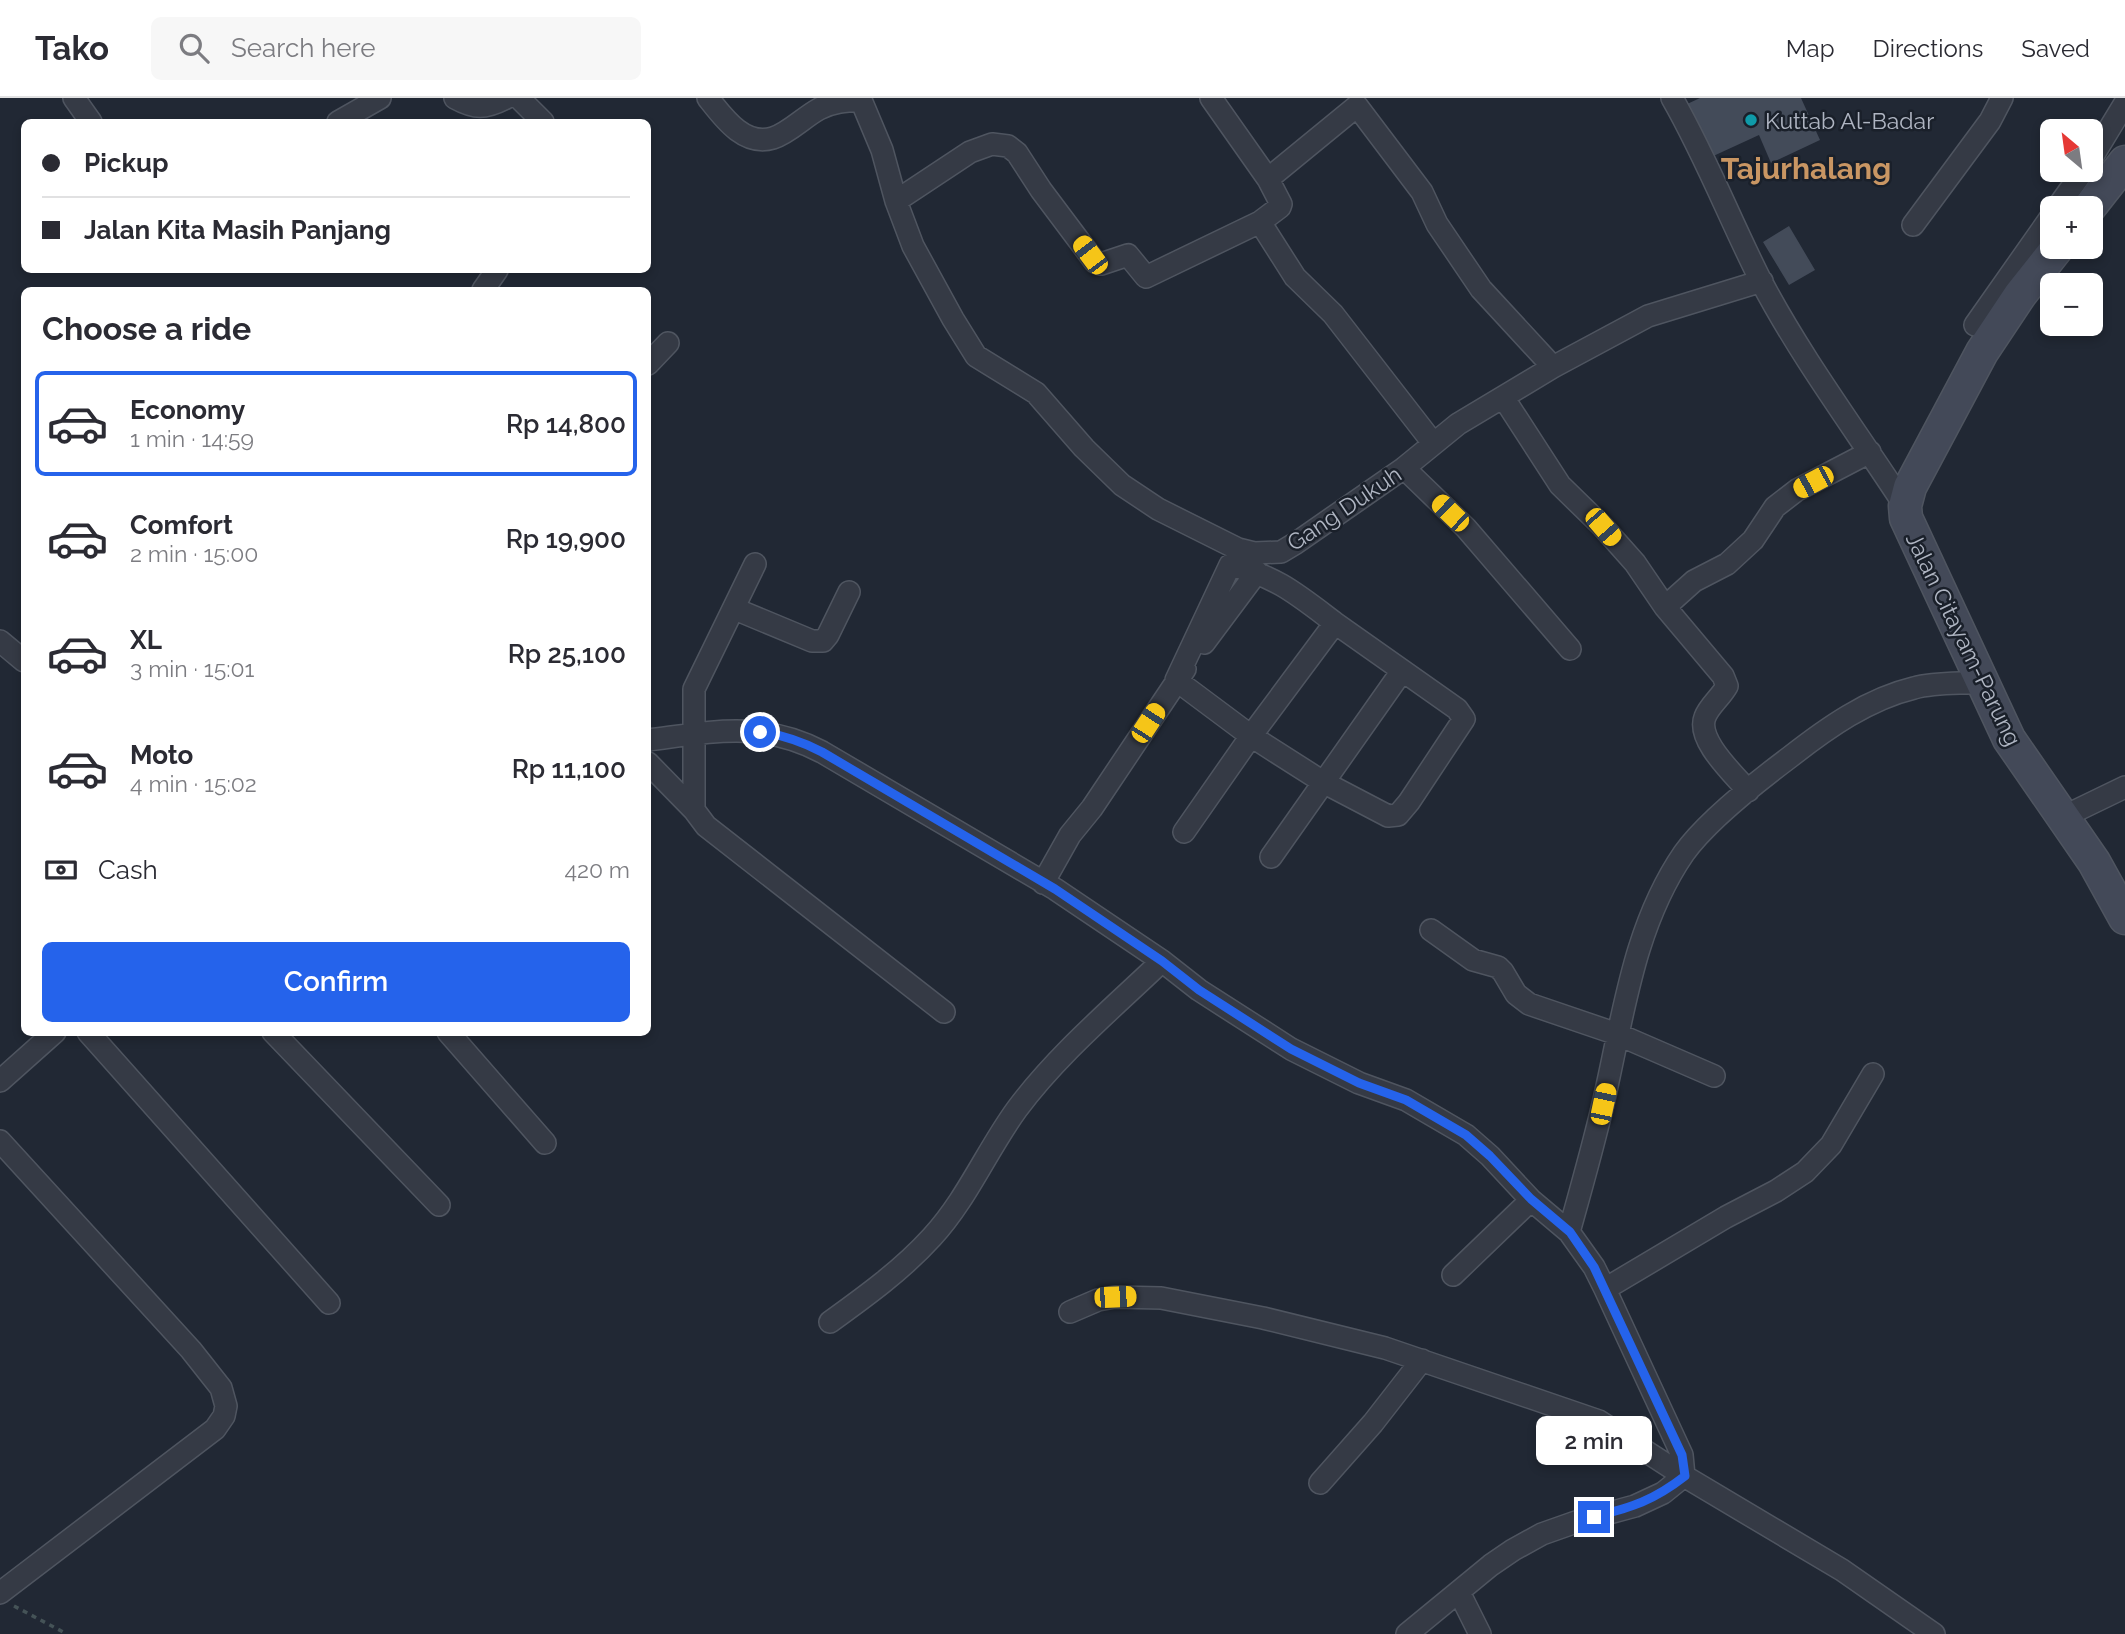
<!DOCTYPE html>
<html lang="en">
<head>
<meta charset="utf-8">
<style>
	body { margin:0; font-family:Raleway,sans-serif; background:#f7f7f7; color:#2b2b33; height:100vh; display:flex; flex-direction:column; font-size:26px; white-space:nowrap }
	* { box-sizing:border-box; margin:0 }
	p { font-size:23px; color:#7c7c81 }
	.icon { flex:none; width:38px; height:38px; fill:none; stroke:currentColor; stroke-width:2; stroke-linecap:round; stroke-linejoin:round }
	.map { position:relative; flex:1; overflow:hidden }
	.sheet { position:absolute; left:21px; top:189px; width:630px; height:749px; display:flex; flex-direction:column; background:#fff; border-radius:10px; box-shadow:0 4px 10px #0003 }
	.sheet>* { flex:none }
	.banner { position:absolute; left:21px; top:21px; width:630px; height:154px; border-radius:10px; box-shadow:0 4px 10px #0003; display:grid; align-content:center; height:154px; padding:0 21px; background:#fff }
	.needle { width:46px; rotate:331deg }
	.buttons { position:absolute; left:2040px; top:21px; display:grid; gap:14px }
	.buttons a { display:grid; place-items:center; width:63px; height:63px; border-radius:10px; background:#fff; box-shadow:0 4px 10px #0003; font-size:35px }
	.end { position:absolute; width:32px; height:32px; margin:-16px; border:9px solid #2563eb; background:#fff; box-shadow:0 0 0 4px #fff }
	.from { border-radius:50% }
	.bubble { position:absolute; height:49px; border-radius:10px; background:#fff; box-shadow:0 4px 10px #0003; font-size:23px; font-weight:600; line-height:49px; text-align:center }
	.car { position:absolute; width:21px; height:42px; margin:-21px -10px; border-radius:9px; box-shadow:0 0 5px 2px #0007; background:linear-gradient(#f5c518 24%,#345 0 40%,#f5c518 0 76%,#345 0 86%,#f5c518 0) }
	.banner b { display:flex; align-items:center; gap:24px; height:66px; font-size:26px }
	.banner b+b { border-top:2px solid #e1e1e2 }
	.banner i { width:18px; height:18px; background:#2b2b33 }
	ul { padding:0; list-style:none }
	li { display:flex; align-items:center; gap:21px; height:105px; margin:0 14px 10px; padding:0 7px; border:4px solid transparent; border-radius:10px }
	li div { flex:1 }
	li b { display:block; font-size:26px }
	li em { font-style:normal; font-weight:600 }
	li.selected { border-color:#2563eb }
	li>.icon { width:63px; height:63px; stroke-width:1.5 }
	h2 { padding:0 21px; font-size:32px; line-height:84px }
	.pay { display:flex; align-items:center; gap:18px; height:77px; padding:0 21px; font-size:26px }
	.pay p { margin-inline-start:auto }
	.action { display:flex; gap:14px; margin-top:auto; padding:14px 21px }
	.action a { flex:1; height:80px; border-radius:10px; background:#2563eb; color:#fff; font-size:28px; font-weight:600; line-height:80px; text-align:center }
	header { display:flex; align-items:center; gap:42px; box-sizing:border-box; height:98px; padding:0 35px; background:#fff; border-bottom:2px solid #e1e1e2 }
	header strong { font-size:33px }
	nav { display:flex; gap:38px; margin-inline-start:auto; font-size:24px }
	.search { width:490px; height:63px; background:#f7f7f7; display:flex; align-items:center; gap:18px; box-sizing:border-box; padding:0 24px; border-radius:10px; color:#7c7c81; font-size:26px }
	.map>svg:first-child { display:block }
	.building { fill:#434b59 }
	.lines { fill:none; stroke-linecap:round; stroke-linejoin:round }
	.street-casing { stroke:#4f5560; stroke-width:24 }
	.secondary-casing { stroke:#4f5560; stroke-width:35 }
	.path { stroke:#455357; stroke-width:3.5; stroke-dasharray:5 5; stroke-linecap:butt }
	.street { stroke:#353a45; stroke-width:21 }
	.secondary { stroke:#434958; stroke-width:32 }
	.route { stroke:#2563eb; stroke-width:9 }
	.culture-dot { fill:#0f9aa8; stroke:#1a202a; stroke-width:2.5 }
	.labels { text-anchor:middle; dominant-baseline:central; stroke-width:5; stroke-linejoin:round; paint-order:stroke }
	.poi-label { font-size:23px; fill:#afb5c2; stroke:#1a202a; text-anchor:start }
	.street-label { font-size:23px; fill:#afb5c2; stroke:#1a202a }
	.district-label { font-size:30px; font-weight:bold; fill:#c99663; stroke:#1a202a }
</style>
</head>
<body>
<header>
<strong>Tako</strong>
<div class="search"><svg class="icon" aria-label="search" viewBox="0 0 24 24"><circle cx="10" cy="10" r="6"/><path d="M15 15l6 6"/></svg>Search here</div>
<nav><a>Map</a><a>Directions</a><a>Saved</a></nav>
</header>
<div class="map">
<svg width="2125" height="1536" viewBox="0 0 2125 1536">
	<rect width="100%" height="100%" fill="#212834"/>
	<!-- building -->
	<path class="building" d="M1700 0H1801L1820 42 1771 65 1759 37 1709 60 1685 7Z
		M1789 128 1815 172 1789 187 1763 144Z"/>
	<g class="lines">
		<defs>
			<path id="street" d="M74 0 91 24
				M455 0C475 11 485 11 506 0
				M519 0 543 24
				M708 0C723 19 744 49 773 40 789 35 804 19 819 11 832 4 846 3 861 2L882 52 896 103 913 148 953 221 976 258 1036 295 1084 350 1122 387 1158 411 1238 451 1254 455 1281 454 1296 445 1404 370 1458 326 1553 269 1648 218 1762 183
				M1211 0 1268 81 1357 8 1422 94 1437 126 1481 191 1553 269
				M1672 0C1706 59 1730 122 1761 183 1802 261 1857 334 1905 408
				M338 24 380 0
				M2091 61 2125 5
				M896 103 970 54 992 46 1008 48 1017 55 1041 92 1095 164 1101 166 1128 157 1146 179 1260 124 1280 109 1281 106 1268 81
				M2057 110 2084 72
				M1260 124 1295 179 1333 216 1433 345
				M1913 127 1990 23 2002 0
				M483 192 497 172
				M1975 227 2053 116
				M648 266 668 245
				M1503 299 1560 387 1603 429 1635 465 1665 509 1723 578 1727 588C1721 599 1709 608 1705 619 1696 642 1734 676 1748 693
				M1404 370 1466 430 1570 551
				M755 466 694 591V712L706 728 944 914
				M1665 509 1694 483 1727 466 1753 442 1775 409 1797 392 1870 354
				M735 511 812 543H823L828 537 849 494
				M0 543 24 563
				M1204 545 1257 474
				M648 642C712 634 761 622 822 654L1055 791 1162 863 1199 892 1291 951 1359 985 1406 1002 1466 1037 1490 1058 1531 1102 1569 1134
				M648 665 694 712
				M2063 719 2125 689
				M1184 734 1251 638 1335 525 1457 611 1464 621 1409 704 1398 717 1388 718 1323 684 1251 638 1176 582 1230 467C1276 478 1298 497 1335 525
				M1271 759 1402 573
				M1043 785 1070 737 1092 710 1185 571
				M1431 832 1473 862 1498 869 1503 874 1516 896 1529 906 1617 936 1714 978
				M88 934 329 1205
				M273 934 439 1107
				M448 934 545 1045
				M0 983 55 934
				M0 1043 191 1252 221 1290 226 1308 224 1318 215 1331 0 1495
				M1453 1177 1531 1102
				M1605 1191 1726 1119 1776 1093 1805 1074 1831 1047 1873 976
				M1070 1214 1098 1202 1115 1199 1161 1200 1263 1220 1385 1250 1599 1323 1684 1378 1663 1395 1635 1408 1576 1424 1542 1436 1513 1452 1491 1467 1407 1536
				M830 1224C866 1198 902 1172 932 1139 967 1101 987 1052 1017 1011 1058 956 1113 910 1162 863
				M1320 1385 1373 1325 1422 1262
				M1459 1494 1480 1536
				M1934 1536 1842 1472 1684 1378 1682 1357 1605 1191 1594 1169 1569 1134C1581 1091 1593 1049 1603 1006 1623 920 1633 829 1684 755 1707 723 1758 683 1790 659 1827 630 1868 601 1914 590 1936 584 1960 586 1983 584"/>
			<path id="secondary" d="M2089 110 2125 64
				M2058 149 2020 197 1982 254 1910 389 1905 408 1906 420 2009 641 2094 764 2125 820"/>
		</defs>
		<!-- street casing -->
		<use href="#street" class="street-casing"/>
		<!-- secondary casing -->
		<use href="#secondary" class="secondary-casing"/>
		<!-- path -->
		<path class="path" d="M14 1508 67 1536"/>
		<!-- street -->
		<use href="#street" class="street"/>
		<!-- secondary -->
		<use href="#secondary" class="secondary"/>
	</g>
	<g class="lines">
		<!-- route -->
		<path class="route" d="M760 634C783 637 801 643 822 654L1055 791 1162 863 1199 892 1291 951 1359 985 1406 1002 1466 1037 1490 1058 1531 1101 1570 1134 1594 1169 1682 1357 1685 1378C1653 1403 1632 1409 1594 1419"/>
	</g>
	<!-- markers -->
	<circle class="culture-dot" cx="1751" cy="22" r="7"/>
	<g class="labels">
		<!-- poi labels -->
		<g class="poi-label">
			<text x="1765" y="22">Kuttab Al-Badar</text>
		</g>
		<!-- street labels -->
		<g class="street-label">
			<text transform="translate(1344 410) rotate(-34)">Gang Dukuh</text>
			<text transform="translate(1964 541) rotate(64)">Jalan Citayam-Parung</text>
		</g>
		<!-- district labels -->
		<g class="district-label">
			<text x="1806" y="70">Tajurhalang</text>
		</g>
	</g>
</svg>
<div class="buttons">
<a><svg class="needle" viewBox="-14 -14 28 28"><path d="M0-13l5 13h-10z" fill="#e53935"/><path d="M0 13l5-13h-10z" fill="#7c7c81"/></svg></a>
<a>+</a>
<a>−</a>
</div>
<i class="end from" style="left:760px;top:634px"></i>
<i class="end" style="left:1594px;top:1419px"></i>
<div class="bubble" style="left:1536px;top:1318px;width:116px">2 min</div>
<i class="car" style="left:1090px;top:157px;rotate:323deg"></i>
<i class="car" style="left:1813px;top:384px;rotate:242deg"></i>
<i class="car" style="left:1450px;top:415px;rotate:314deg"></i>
<i class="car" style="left:1603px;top:429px;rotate:139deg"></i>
<i class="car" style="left:1148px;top:625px;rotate:33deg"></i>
<i class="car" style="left:1603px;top:1006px;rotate:12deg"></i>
<i class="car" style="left:1115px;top:1199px;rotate:88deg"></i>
<div class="banner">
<b><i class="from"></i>Pickup</b>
<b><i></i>Jalan Kita Masih Panjang</b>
</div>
<section class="sheet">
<h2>Choose a ride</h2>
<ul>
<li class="selected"><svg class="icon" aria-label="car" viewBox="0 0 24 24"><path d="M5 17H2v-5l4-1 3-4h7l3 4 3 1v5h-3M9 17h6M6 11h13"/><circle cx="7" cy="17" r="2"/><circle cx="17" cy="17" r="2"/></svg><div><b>Economy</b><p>1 min · 14:59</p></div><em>Rp 14,800</em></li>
<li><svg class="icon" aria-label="car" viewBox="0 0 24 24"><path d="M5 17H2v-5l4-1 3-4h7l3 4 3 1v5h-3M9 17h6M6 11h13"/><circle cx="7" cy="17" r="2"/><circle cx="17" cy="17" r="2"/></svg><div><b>Comfort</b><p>2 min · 15:00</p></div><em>Rp 19,900</em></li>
<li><svg class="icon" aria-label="car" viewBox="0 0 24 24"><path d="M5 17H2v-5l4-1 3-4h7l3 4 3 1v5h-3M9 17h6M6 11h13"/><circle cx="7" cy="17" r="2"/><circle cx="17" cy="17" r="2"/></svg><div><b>XL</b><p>3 min · 15:01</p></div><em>Rp 25,100</em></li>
<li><svg class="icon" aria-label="car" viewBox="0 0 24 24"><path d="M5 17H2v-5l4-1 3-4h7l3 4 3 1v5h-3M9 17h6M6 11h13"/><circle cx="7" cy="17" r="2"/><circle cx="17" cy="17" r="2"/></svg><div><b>Moto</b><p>4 min · 15:02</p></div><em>Rp 11,100</em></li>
</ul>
<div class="pay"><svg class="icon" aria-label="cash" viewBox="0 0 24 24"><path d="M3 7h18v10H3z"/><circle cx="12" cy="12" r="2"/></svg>Cash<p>420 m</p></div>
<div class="action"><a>Confirm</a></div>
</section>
</div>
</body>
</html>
